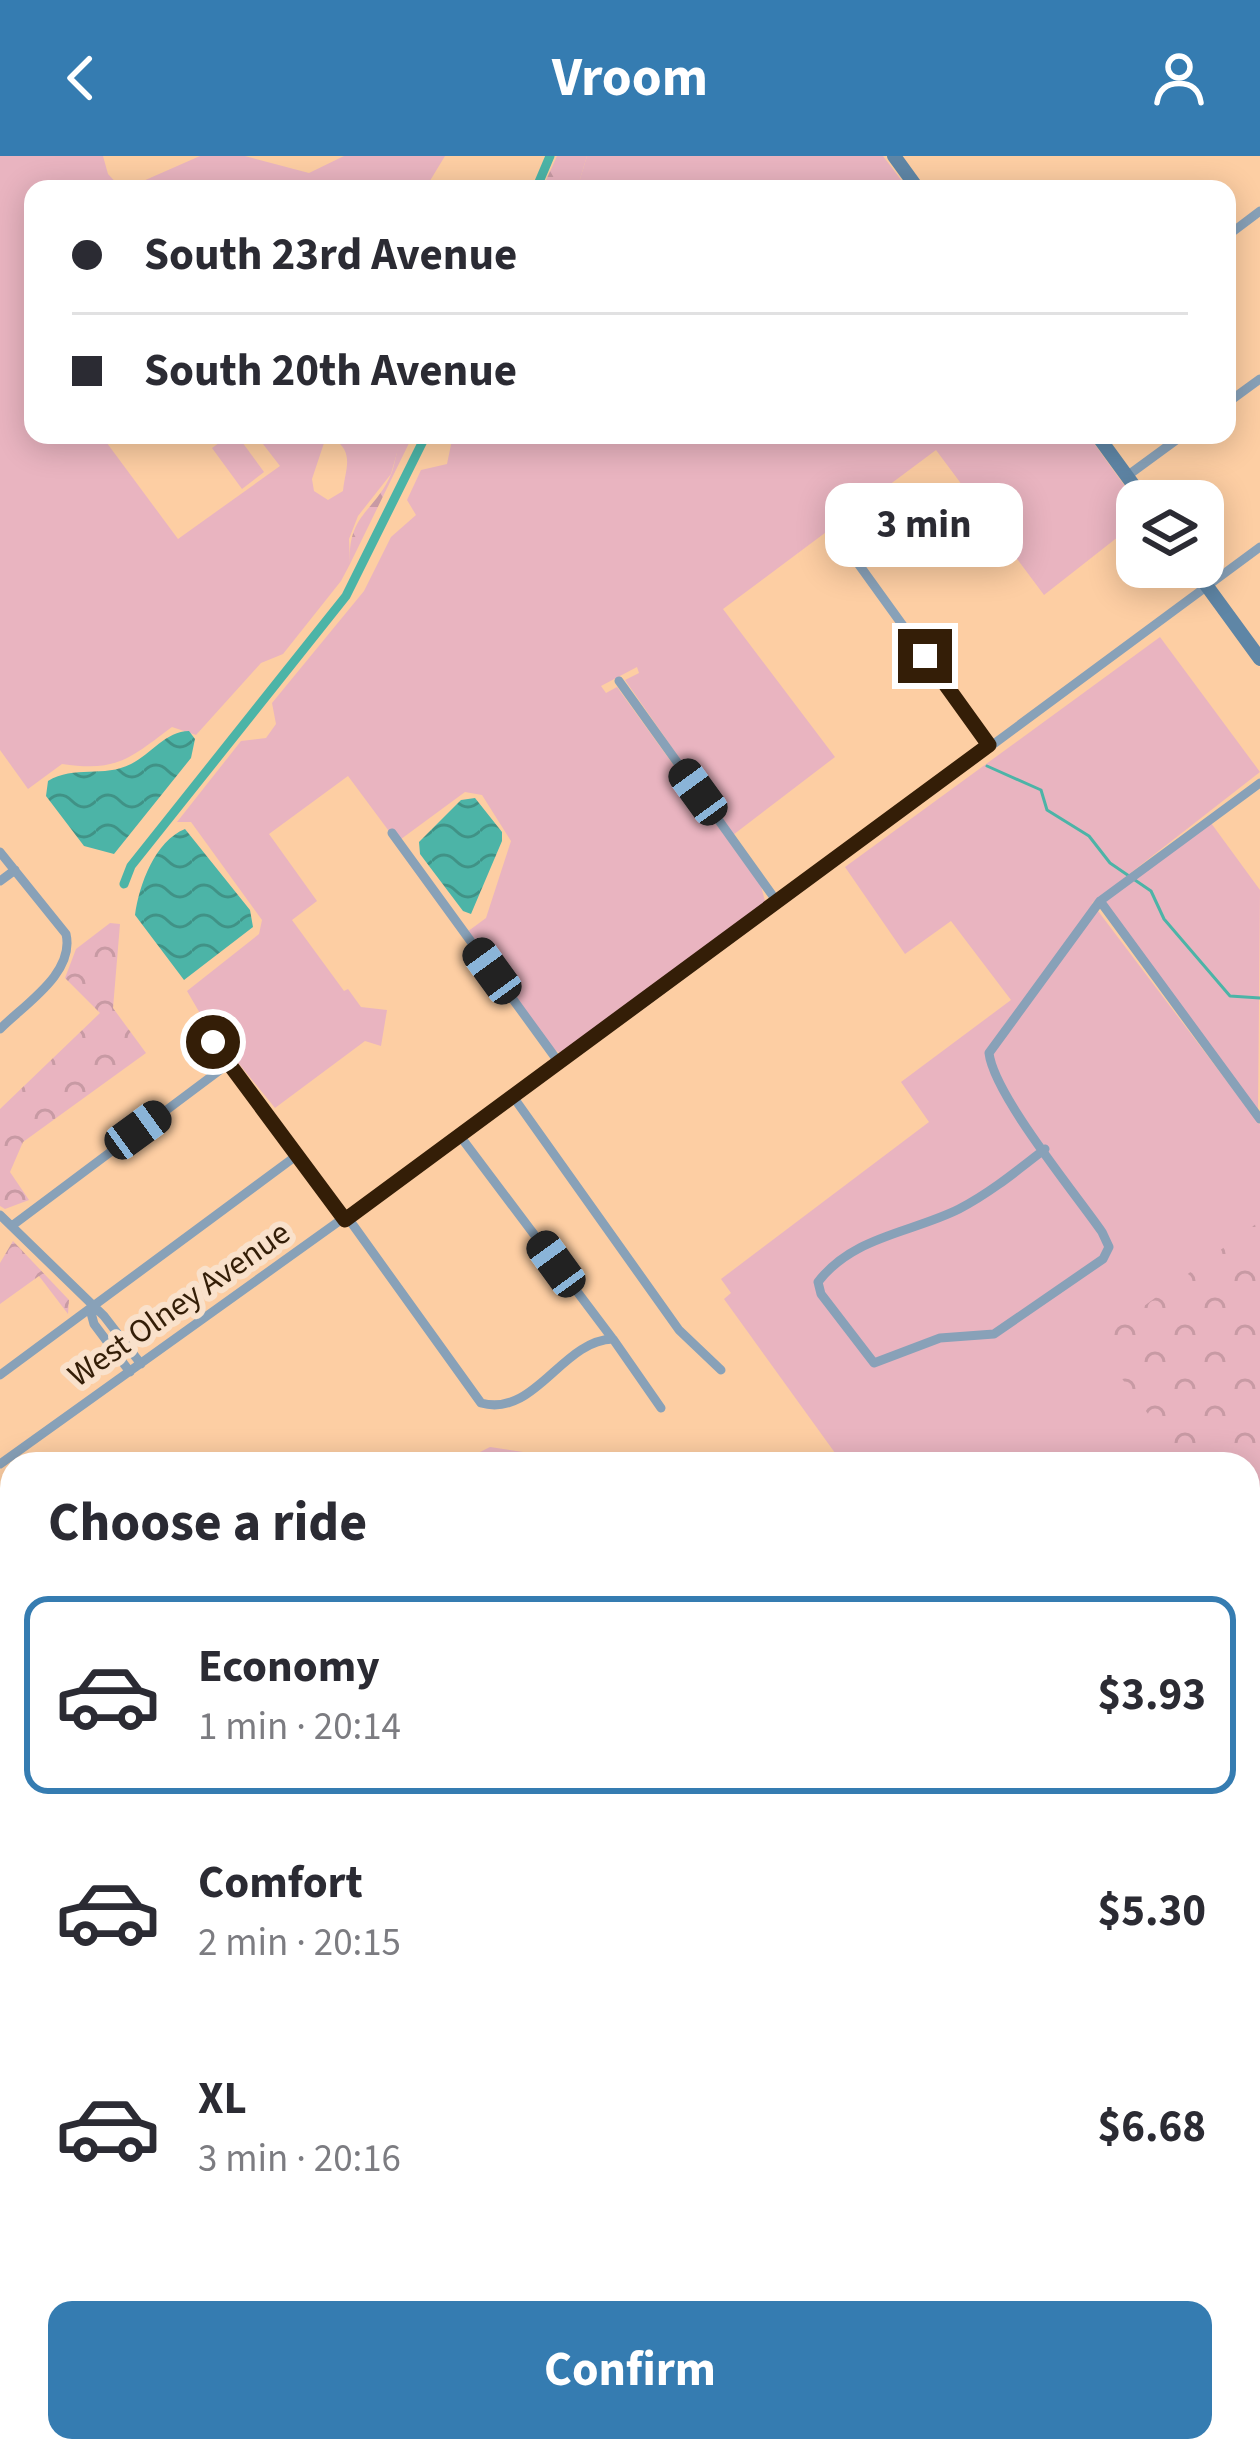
<!DOCTYPE html>
<html lang="en">
<head>
<meta charset="utf-8">
<style>
	body { margin:0; font-family:"Source Sans 3",sans-serif; background:#f2f2f3; color:#2b2b33; height:100vh; display:flex; flex-direction:column; font-size:45px; white-space:nowrap }
	* { box-sizing:border-box; margin:0 }
	p { font-size:39px; color:#7c7c81 }
	.icon { flex:none; width:66px; height:66px; fill:none; stroke:currentColor; stroke-width:2; stroke-linecap:round; stroke-linejoin:round }
	.map { position:relative; flex:1; overflow:hidden }
	.panel { position:absolute; left:0px; top:1296px; width:1260px; height:1011px; display:flex; flex-direction:column; background:#fff; border-radius:36px 36px 0 0; box-shadow:0 6px 30px #0003 }
	.panel>* { flex:none }
	.top-card { position:absolute; left:24px; top:24px; width:1212px; height:264px; border-radius:24px; box-shadow:0 6px 30px #0003; display:grid; align-content:center; height:264px; padding:0 48px; background:#fff }
	.tools { position:absolute; left:1116px; top:324px; display:grid; gap:24px }
	.tools a { display:grid; place-items:center; width:108px; height:108px; border-radius:24px; background:#fff; box-shadow:0 6px 30px #0003; font-size:60px }
	.end { position:absolute; width:54px; height:54px; margin:-27px; border:15px solid #341e07; background:#fff; box-shadow:0 0 0 6px #fff }
	.from { border-radius:50% }
	.bubble { position:absolute; height:84px; border-radius:24px; background:#fff; box-shadow:0 6px 30px #0003; font-size:39px; font-weight:700; line-height:84px; text-align:center }
	.car { position:absolute; width:36px; height:72px; margin:-36px -18px; border-radius:15px; box-shadow:0 0 9px 3px #0007; background:linear-gradient(#222 24%,#8ab4d8 0 40%,#222 0 76%,#8ab4d8 0 86%,#222 0) }
	.top-card b { display:flex; align-items:center; gap:42px; height:114px; font-size:45px }
	.top-card b+b { border-top:3px solid #e1e1e2 }
	.top-card i { width:30px; height:30px; background:#2b2b33 }
	ul { padding:0; list-style:none }
	li { display:flex; align-items:center; gap:36px; height:198px; margin:0 24px 18px; padding:0 24px; border:6px solid transparent; border-radius:24px }
	li div { flex:1 }
	li b { display:block; font-size:45px }
	li em { font-style:normal; font-weight:700 }
	li.active { border-color:#357cb1 }
	li>.icon { width:108px; height:108px; stroke-width:1.5 }
	h2 { padding:0 48px; font-size:54px; line-height:144px }
	.button { display:flex; gap:24px; margin-top:auto; padding:24px 48px }
	.button a { flex:1; height:138px; border-radius:24px; background:#357cb1; color:#fff; font-size:48px; font-weight:700; line-height:138px; text-align:center }
	header { display:flex; justify-content:space-between; align-items:center; height:156px; padding:0 48px; background:#357cb1; color:#fff; font-size:54px; font-weight:700 }
	.map>svg:first-child { display:block }
	.grass { fill:#e9b4c0; fill-rule:evenodd }
	.forest { fill:url(#forest-firs) }
	.park { fill:url(#park-crowns) }
	.water { fill:url(#water-waves) }
	.lines { fill:none; stroke-linecap:round; stroke-linejoin:round }
	.stream { stroke:#4cb4a7; stroke-width:3 }
	.canal { stroke:#4cb4a7; stroke-width:9 }
	.street { stroke:#88a1b8; stroke-width:9 }
	.secondary { stroke:#5f86a6; stroke-width:14 }
	.route { stroke:#341e07; stroke-width:15 }
	.labels { text-anchor:middle; dominant-baseline:central; stroke-width:12; stroke-linejoin:round; paint-order:stroke }
	.street-label { font-size:33px; fill:#341e07; stroke:#f9e1cb }
</style>
</head>
<body>
<header><svg class="icon" aria-label="back" viewBox="0 0 24 24"><path d="M15 5l-7 7 7 7"/></svg>Vroom<svg class="icon" aria-label="person" viewBox="0 0 24 24"><circle cx="12" cy="8" r="4"/><path d="M4 21q1-7 8-7t8 7"/></svg></header>
<div class="map">
<svg width="1260" height="2305" viewBox="0 0 1260 2305">
	<defs>
		<pattern id="forest-firs" width="22" height="20" patternUnits="userSpaceOnUse" patternTransform="scale(3)"><rect width="22" height="20" fill="#e9b4c0"/><path d="M5 1l3.5 6h-7zM16 11l3.5 6h-7z" fill="#c89aa4"/></pattern>
		<pattern id="park-crowns" width="20" height="18" patternUnits="userSpaceOnUse" patternTransform="scale(3)"><rect width="20" height="18" fill="#e9b4c0"/><path d="M2 6a3 3 0 1 1 6 0M12 15a3 3 0 1 1 6 0" fill="none" stroke="#c89aa4"/></pattern>
		<pattern id="water-waves" width="16" height="10" patternUnits="userSpaceOnUse" patternTransform="scale(3)"><rect width="16" height="10" fill="#4cb4a7"/><path d="M0 5q4-4 8 0t8 0" fill="none" stroke="#409286"/></pattern>
	</defs>
	<rect width="100%" height="100%" fill="#fdcea3"/>
	<!-- grass -->
	<path class="grass" d="M0 0H103L108 18 122 33H33V279H101L178 383 280 310 256 279H402L391 318 358 360 349 383 350 408 341 425 283 498 261 507 196 579 172 571C129 603 117 616 62 608L28 633 0 594ZM334 283C355 297 345 314 343 335L328 344 314 335 312 323 325 284Z
		M200 0H245L309 17 344 0H445L425 33H125Z
		M587 0H883L908 33H577Z
		M230 279H237L264 316 242 333 212 292Z
		M453 279H1088L1137 347V366L1044 439 936 294 723 453 835 601 733 679 625 524 639 517 637 511 601 530 606 537 617 531 761 730 765 745 758 756 562 898 552 892 467 776 486 762 511 685 482 639 465 636 397 686 348 620 269 678 317 745 292 764 344 835 348 833 361 851 387 854 381 890 365 885 275 952 205 866 187 835 259 778 262 764 191 666H177L241 585 266 582 276 568 272 547 364 435 391 381 416 359 407 344 421 314 447 308Z
		M1160 481 1260 616 1092 747 1260 969V2305H488L503 2295H1248V1308H843L724 1143 731 1137 721 1123 929 966 901 926 1011 844 951 765 905 798 845 711Z
		M1211 667 1260 734 1258 955 1105 746Z
		M490 1291 591 1306 607 1308H456Z
		M98 2295H264L249 2305H106Z"/>
	<!-- forest -->
	<path class="forest" d="M557 0H587L577 33H542Z
		M402 279H413L350 408C347 357 376 356 392 316 396 304 397 291 402 279Z"/>
	<!-- park -->
	<path class="park" d="M110 767 120 768 113 852 146 897 23 986 10 1016 29 1044 5 1053 0 1050V953L100 857 65 822 76 793Z
		M1260 1065V2305H793L792 2295H1248V1409L1255 1404 1248 1395V1308H1185L1095 1186Z
		M13 1085 69 1144 68 1158 39 1120 0 1148V1107Z"/>
	<!-- water -->
	<path class="water" d="M189 575 195 583 191 602 114 698 84 690 46 640 48 625C74 609 104 622 131 608 151 598 166 575 189 575Z
		M475 642 502 676V685L471 758 463 755 420 698 419 686 461 644Z
		M185 673 250 754 253 771 184 824 135 759C139 729 155 685 185 673Z"/>
	<g class="lines">
		<!-- stream -->
		<path class="stream" d="M987 610 1041 634 1047 654 1089 680 1110 707 1151 735 1164 763 1230 840 1260 842"/>
		<!-- canal -->
		<path class="canal" d="M536 33 550 0
			M124 728 131 710 346 440 426 279"/>
		<!-- street -->
		<path class="street" d="M1227 80 1260 55
			M1227 247 1260 223
			M1127 320 1183 279
			M852 399 989 589
			M619 525 778 747
			M392 677 560 908
			M0 696 66 778C75 817 25 848 0 873
			M0 725 15 714
			M1100 745 1260 963
			M198 865 345 1064
			M514 942 679 1174 721 1214
			M460 980 612 1182
			M1045 993C1018 1014 990 1037 959 1053 911 1077 853 1080 818 1126L821 1138 874 1207 940 1182 994 1178 1103 1103 1109 1091 1102 1076C1075 1037 994 939 989 897L1100 745 1260 627
			M0 1059 104 1160 141 1208
			M348 1062 481 1247C535 1262 562 1184 613 1183L661 1252
			M13 1069 228 908
			M90 1153 94 1168 130 1216
			M0 1219 296 1000
			M0 1308 634 854 1260 391
			M0 1649 12 1640
			M0 1978 12 1969
			M477 2305 491 2295"/>
		<!-- secondary -->
		<path class="secondary" d="M894 0 918 33
			M1097 279 1145 345
			M1193 411 1260 503"/>
	</g>
	<g class="lines">
		<!-- route -->
		<path class="route" d="M213 886 345 1064 989 589 925 500"/>
	</g>
	<g class="labels">
		<!-- street labels -->
		<g class="street-label">
			<text transform="translate(179 1148) rotate(-35)">West Olney Avenue</text>
		</g>
	</g>
</svg>
<div class="tools">
<a><svg class="icon" aria-label="layers" viewBox="0 0 24 24"><path d="M12 4l9 5-9 5-9-5zM3 14l9 5 9-5"/></svg></a>
</div>
<i class="end from" style="left:213px;top:886px"></i>
<i class="end" style="left:925px;top:500px"></i>
<div class="bubble" style="left:825px;top:327px;width:198px">3 min</div>
<i class="car" style="left:698px;top:636px;rotate:324deg"></i>
<i class="car" style="left:492px;top:815px;rotate:324deg"></i>
<i class="car" style="left:138px;top:974px;rotate:54deg"></i>
<i class="car" style="left:556px;top:1108px;rotate:324deg"></i>
<div class="top-card">
<b><i class="from"></i>South 23rd Avenue</b>
<b><i></i>South 20th Avenue</b>
</div>
<section class="panel">
<h2>Choose a ride</h2>
<ul>
<li class="active"><svg class="icon" aria-label="car" viewBox="0 0 24 24"><path d="M5 17H2v-5l4-1 3-4h7l3 4 3 1v5h-3M9 17h6M6 11h13"/><circle cx="7" cy="17" r="2"/><circle cx="17" cy="17" r="2"/></svg><div><b>Economy</b><p>1 min · 20:14</p></div><em>$3.93</em></li>
<li><svg class="icon" aria-label="car" viewBox="0 0 24 24"><path d="M5 17H2v-5l4-1 3-4h7l3 4 3 1v5h-3M9 17h6M6 11h13"/><circle cx="7" cy="17" r="2"/><circle cx="17" cy="17" r="2"/></svg><div><b>Comfort</b><p>2 min · 20:15</p></div><em>$5.30</em></li>
<li><svg class="icon" aria-label="car" viewBox="0 0 24 24"><path d="M5 17H2v-5l4-1 3-4h7l3 4 3 1v5h-3M9 17h6M6 11h13"/><circle cx="7" cy="17" r="2"/><circle cx="17" cy="17" r="2"/></svg><div><b>XL</b><p>3 min · 20:16</p></div><em>$6.68</em></li>
</ul>
<div class="button"><a>Confirm</a></div>
</section>
</div>
</body>
</html>
